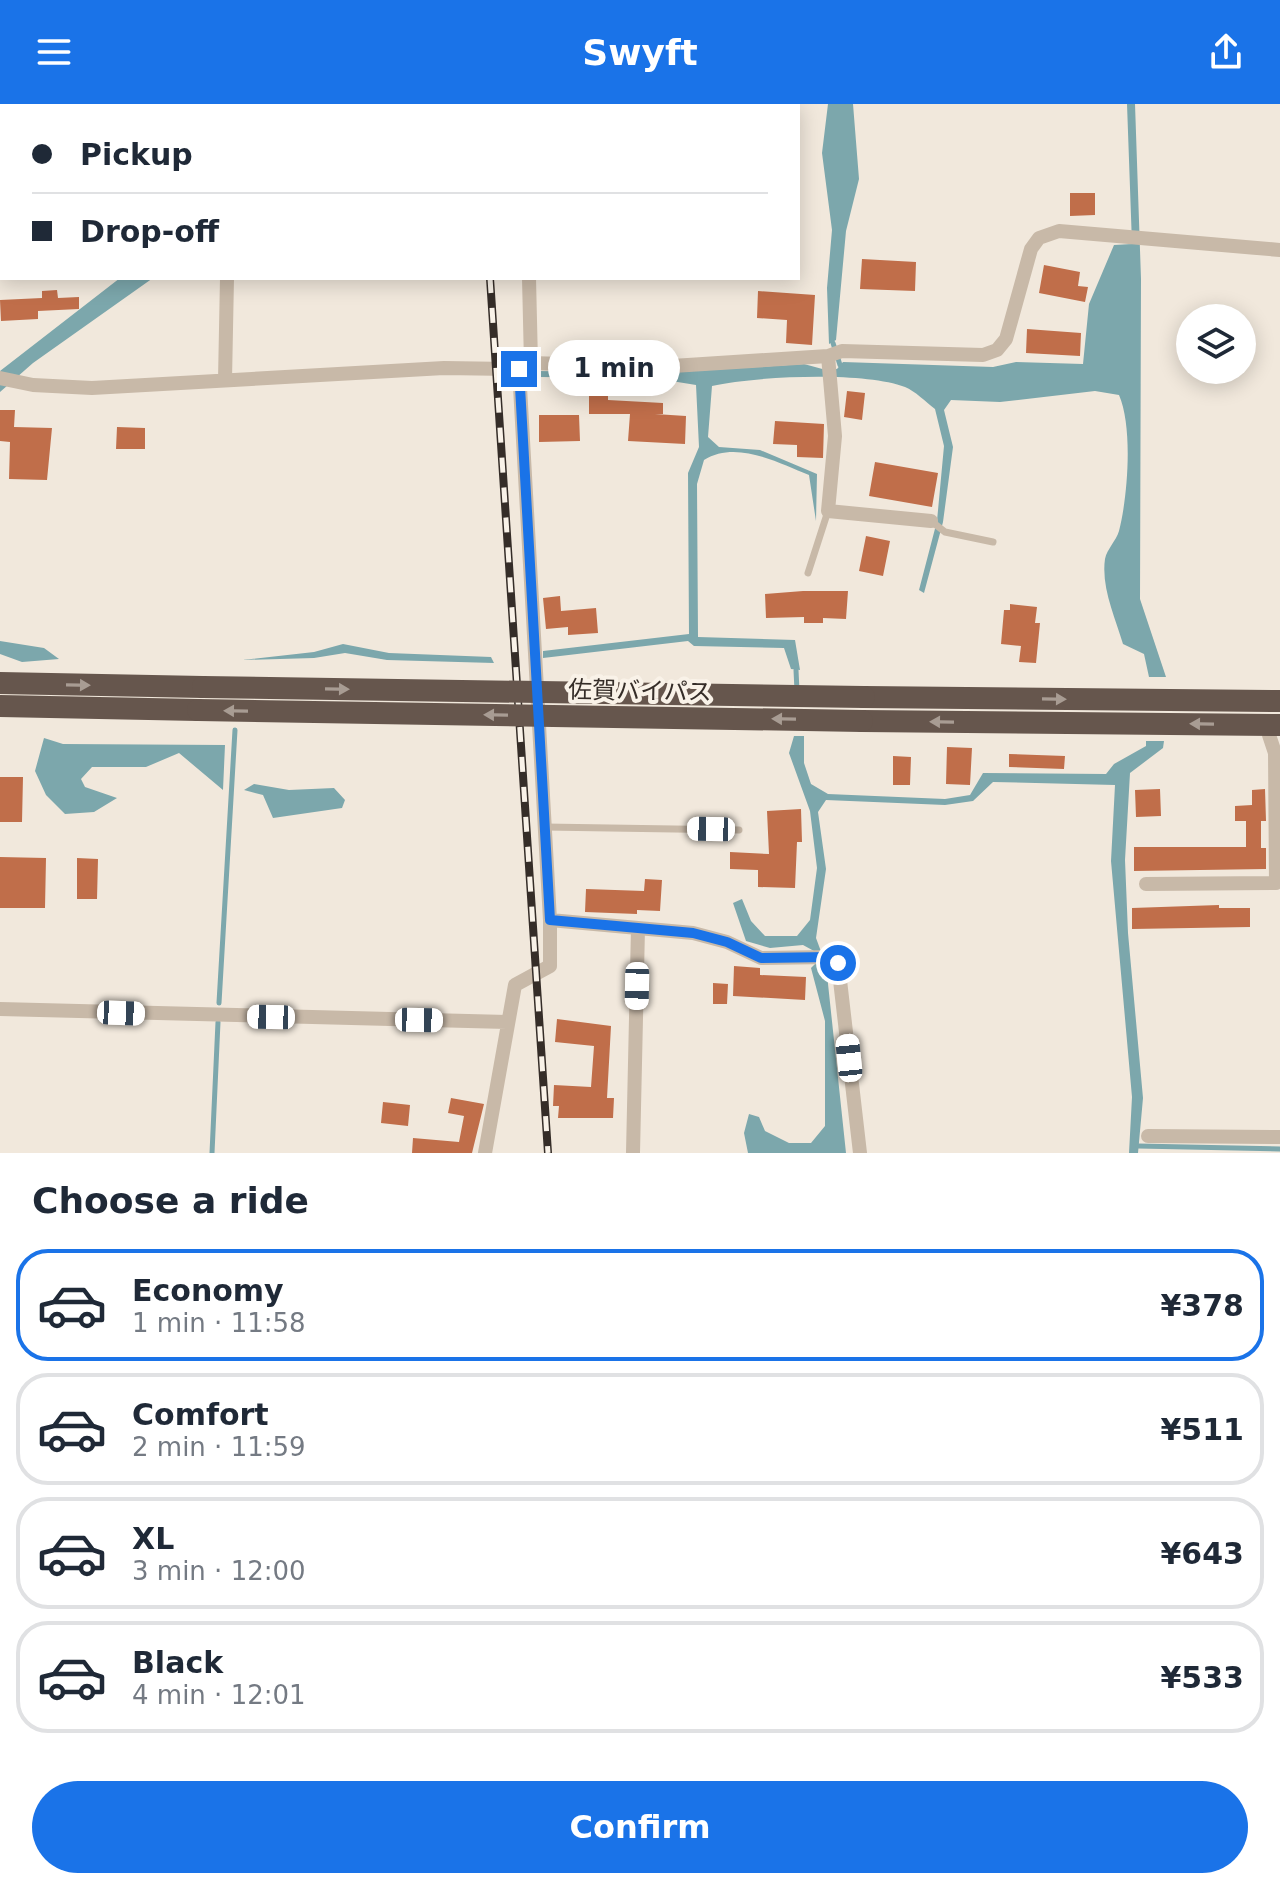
<!DOCTYPE html>
<html lang="en">
<head>
<meta charset="utf-8">
<style>
	body { margin:0; font-family:"DejaVu Sans","Noto Sans JP",sans-serif; background:#f2f2f3; color:#1f2937; height:100vh; display:flex; flex-direction:column; font-size:30px; white-space:nowrap }
	* { box-sizing:border-box; margin:0 }
	p { font-size:26px; color:#747a83 }
	.icon { flex:none; width:44px; height:44px; fill:none; stroke:currentColor; stroke-width:2; stroke-linecap:round; stroke-linejoin:round }
	.map { position:relative; height:1049px; overflow:hidden }
	.side { display:flex; flex-direction:column; background:#fff; flex:1 }
	.side>* { flex:none }
	.top-card { position:absolute; left:0px; top:0px; width:800px; height:176px; box-shadow:0 4px 20px #0003; display:grid; align-content:center; height:176px; padding:0 32px; background:#fff }
	.buttons { position:absolute; left:1176px; top:200px; display:grid; gap:16px }
	.buttons a { display:grid; place-items:center; width:80px; height:80px; border-radius:50%; background:#fff; box-shadow:0 4px 20px #0003; font-size:40px }
	.end { position:absolute; width:36px; height:36px; margin:-18px; border:10px solid #1a73e8; background:#fff; box-shadow:0 0 0 4px #fff }
	.from { border-radius:50% }
	.bubble { position:absolute; height:56px; border-radius:28px; background:#fff; box-shadow:0 4px 20px #0003; font-size:26px; font-weight:800; line-height:56px; text-align:center }
	.car { position:absolute; width:24px; height:48px; margin:-24px -12px; border-radius:10px; box-shadow:0 0 6px 2px #0007; background:linear-gradient(#fff 24%,#345 0 40%,#fff 0 76%,#345 0 86%,#fff 0) }
	.top-card b { display:flex; align-items:center; gap:28px; height:76px; font-size:30px }
	.top-card b+b { border-top:2px solid #e0e1e3 }
	.top-card i { width:20px; height:20px; background:#1f2937 }
	ul { padding:0; list-style:none }
	li { display:flex; align-items:center; gap:24px; height:112px; margin:0 16px 12px; padding:0 16px; border:4px solid #e0e1e3; border-radius:32px }
	li div { flex:1 }
	li b { display:block; font-size:30px }
	li em { font-style:normal; font-weight:800 }
	li.active { border-color:#1a73e8 }
	li>.icon { width:72px; height:72px; stroke-width:1.5 }
	h2 { padding:0 32px; font-size:36px; line-height:96px }
	.cta { display:flex; gap:16px; margin-top:auto; padding:16px 32px }
	.cta a { flex:1; height:92px; border-radius:48px; background:#1a73e8; color:#fff; font-size:32px; font-weight:800; line-height:92px; text-align:center }
	header { display:flex; justify-content:space-between; align-items:center; height:104px; padding:0 32px; background:#1a73e8; color:#fff; font-size:36px; font-weight:800 }
	.map>svg:first-child { display:block }
	.water { fill:#7ca7ac }
	.lines { fill:none; stroke-linecap:round; stroke-linejoin:round }
	.stream { stroke:#7ca7ac; stroke-width:5 }
	.building { fill:#c06e4a }
	.service { stroke:#c8b9a8; stroke-width:7 }
	.minor { stroke:#c8b9a8; stroke-width:14 }
	.trunk { stroke:#66564d; stroke-width:22 }
	.rail-casing { stroke:#352d28; stroke-width:8 }
	.rail { stroke:#f9f2e8; stroke-width:5; stroke-dasharray:15; stroke-linecap:butt }
	.trunk-bridge { stroke:#66564d; stroke-width:22 }
	.oneway { fill:#a89c93 }
	.route { stroke:#1a73e8; stroke-width:10 }
	.labels { text-anchor:middle; dominant-baseline:central; stroke-width:8; stroke-linejoin:round; paint-order:stroke }
	.street-label { font-size:24px; fill:#352d28; stroke:#f9f2e8 }
</style>
</head>
<body>
<header><svg class="icon" aria-label="menu" viewBox="0 0 24 24"><path d="M4 6h16M4 12h16M4 18h16"/></svg>Swyft<svg class="icon" aria-label="share" viewBox="0 0 24 24"><path d="M12 15V3M7 8l5-5 5 5M5 13v7h14v-7"/></svg></header>
<div class="map">
<svg width="1280" height="1049" viewBox="0 0 1280 1049">
	<rect width="100%" height="100%" fill="#f1e8dc"/>
	<!-- water -->
	<path class="water" d="M828 0H853L859 75 846 127 836 236 829 240 827 184 832 126 822 49Z
		M1127 0H1135L1141 175 1140 495 1166 573H1149L1144 550 1123 540C1115 513 1101 483 1105 455 1107 445 1116 437 1119 427 1128 392 1133 323 1119 291L1095 287 1000 298 951 296 944 306 953 343 943 418 924 489 919 486 937 417 944 342 935 305C926 298 915 287 905 283 864 267 756 272 712 282L708 333 719 343 760 346 817 370 816 417 809 371C777 358 736 336 704 356L697 380 698 533 795 536 800 566 791 565 784 544 694 542 688 537 543 554V547L689 530 688 369 699 343 696 281 653 274 538 273V267L660 269 804 260 826 266 837 265 843 258 993 263 1016 258 1083 260 1089 200 1114 141 1132 140Z
		M120 174H153L33 259 0 288V267Z
		M0 537 44 544 59 555 22 558 0 550Z
		M343 540 389 549 491 553 494 559 387 556 345 549 314 554 242 556 314 548Z
		M794 632H804V659L811 680 828 690 945 695 970 691 983 669 1106 670 1114 660 1146 642V637H1164L1163 644 1130 669 1125 756 1128 829 1143 994 1138 1049H1129L1132 993 1111 757 1115 681 993 678 973 697 945 701 826 696 818 708 826 765 816 834 826 861 846 1049H748L744 1029 749 1010 759 1013 765 1027 789 1039H811L825 1022V917L811 864 815 860 814 847 803 841 770 844 746 837 733 799 742 795 751 817 765 832H797L810 816 817 764 810 707 789 649Z
		M44 634 63 640 225 641 223 686 179 649 146 663H92L81 675 85 683 117 694 94 708 65 710 46 691 35 667Z
		M254 680 289 686 334 684 345 696 342 704 273 714 263 691 244 686Z"/>
	<g class="lines">
		<!-- stream -->
		<path class="stream" d="M833 239 840 261
			M796 566 797 587
			M219 899 235 626
			M1138 1042 1280 1045
			M212 1049 218 918"/>
	</g>
	<!-- building -->
	<path class="building" d="M1070 89H1095V111L1070 112Z
		M862 155 916 158 915 187 860 185Z
		M1044 161 1080 168 1078 182 1088 183 1085 198 1039 189Z
		M57 186 58 194 79 193V205L38 207V215L1 217 0 196 42 194V187Z
		M758 187 815 191 812 241 786 239 787 216 757 214Z
		M1027 225 1081 229 1080 252 1026 249Z
		M589 280H608V296L663 299V310H655L686 312 685 340 628 337 630 310H589Z
		M847 287 865 289 862 316 844 313Z
		M0 306H15L14 323 52 324 47 376 9 375 10 338 0 337Z
		M539 311H579L580 337 539 338Z
		M775 317 824 320 823 354 797 353V341L773 340Z
		M117 323 145 324V345H116Z
		M875 358 938 369 932 403 869 392Z
		M866 432 890 437 883 472 859 467Z
		M803 487H848L846 515 823 514V519H804V513L766 514 765 490Z
		M560 492 561 507 596 504 598 529 568 531V523L546 525 543 494Z
		M1010 500 1037 503 1035 519H1040L1036 559 1019 558 1021 542 1001 540 1004 506H1010Z
		M947 643 972 644 970 681 946 680Z
		M1009 650 1065 652 1064 665 1009 663Z
		M893 652 911 653 910 681H893Z
		M0 673H23L22 718H0Z
		M1160 685 1161 712 1136 713 1135 686Z
		M1265 685 1266 717H1261V744H1266V765L1134 767V743H1246V717H1235V702L1252 701V686Z
		M801 705 802 738H797L795 784 758 783V766L730 765V748L769 750 767 707Z
		M0 753 46 754 45 804H0Z
		M77 754 98 755 97 795H77Z
		M645 775 662 776 660 807 637 806V810L585 808 586 785 644 787Z
		M1219 801V804H1250V823L1132 825V804Z
		M734 862 760 864V871L806 873 805 896 733 892Z
		M713 879 728 880 727 900H713Z
		M557 915 611 922 607 994H614L613 1014H558L559 1002H553L554 981 591 983 594 942 555 938Z
		M451 994 484 1000 472 1049H412L413 1034 459 1038 464 1012 448 1009Z
		M383 998 410 1001 408 1022 381 1019Z"/>
	<g class="lines">
		<!-- service -->
		<path class="service" d="M931 417 945 428 993 438
			M808 469 828 407
			M545 723 739 726"/>
		<!-- minor -->
		<path class="minor" d="M527 0V2
			M232 2V0
			M529 174 531 259
			M828 252 835 332 828 407 931 417
			M0 274 33 281 92 284 444 264 519 265 531 259 657 263 828 252 842 247 983 251 997 246 1006 235 1031 145 1039 134 1059 127 1280 146
			M225 276 227 174
			M1146 780 1276 779 1275 649 1269 631V621
			M550 816 693 829 727 838 761 854 829 853 838 859 860 1049
			M0 905 507 918
			M1148 1032 1280 1033
			M485 1049 515 881 550 862V816L519 265
			M633 1049 638 824"/>
		<!-- trunk -->
		<path class="trunk" d="M0 579 203 583
			M864 593 1280 597
			M0 602 198 606
			M862 617 1280 621"/>
		<defs>
			<path id="rail" d="M478 0V2
				M490 174 548 1049"/>
		</defs>
		<!-- rail casing -->
		<use href="#rail" class="rail-casing"/>
		<!-- rail -->
		<use href="#rail" class="rail"/>
		<!-- trunk-bridge -->
		<path class="trunk-bridge" d="M203 583 864 593
			M198 606 862 617"/>
	</g>
	<!-- one-way arrows -->
	<defs><path id="oneway-solid" d="M-6-.8H1V-3.2L6.5 0L1 3.2V.8H-6Z" transform="scale(2)"/></defs>
	<g class="oneway">
		<use href="#oneway-solid" transform="translate(78 581) rotate(1)"/>
		<use href="#oneway-solid" transform="translate(337 585) rotate(1)"/>
		<use href="#oneway-solid" transform="translate(1054 595) rotate(1)"/>
		<use href="#oneway-solid" transform="translate(236 607) rotate(-179)"/>
		<use href="#oneway-solid" transform="translate(496 611) rotate(-179)"/>
		<use href="#oneway-solid" transform="translate(784 615) rotate(-179)"/>
		<use href="#oneway-solid" transform="translate(942 618) rotate(-179)"/>
		<use href="#oneway-solid" transform="translate(1202 620) rotate(-179)"/>
	</g>
	<g class="lines">
		<!-- route -->
		<path class="route" d="M519 265 550 816 693 829 727 838 761 854 829 853 838 859"/>
	</g>
	<g class="labels">
		<!-- street labels -->
		<g class="street-label">
			<text transform="translate(640 587) rotate(1)">佐賀バイパス</text>
		</g>
	</g>
</svg>
<div class="buttons">
<a><svg class="icon" aria-label="layers" viewBox="0 0 24 24"><path d="M12 4l9 5-9 5-9-5zM3 14l9 5 9-5"/></svg></a>
</div>
<i class="end from" style="left:838px;top:859px"></i>
<i class="end" style="left:519px;top:265px"></i>
<div class="bubble" style="left:548px;top:236px;width:132px">1 min</div>
<i class="car" style="left:711px;top:725px;rotate:271deg"></i>
<i class="car" style="left:637px;top:882px;rotate:181deg"></i>
<i class="car" style="left:121px;top:909px;rotate:92deg"></i>
<i class="car" style="left:271px;top:913px;rotate:271deg"></i>
<i class="car" style="left:419px;top:916px;rotate:91deg"></i>
<i class="car" style="left:849px;top:954px;rotate:354deg"></i>
<div class="top-card">
<b><i class="from"></i>Pickup</b>
<b><i></i>Drop-off</b>
</div>
</div>
<section class="side">
<h2>Choose a ride</h2>
<ul>
<li class="active"><svg class="icon" aria-label="car" viewBox="0 0 24 24"><path d="M5 17H2v-5l4-1 3-4h7l3 4 3 1v5h-3M9 17h6M6 11h13"/><circle cx="7" cy="17" r="2"/><circle cx="17" cy="17" r="2"/></svg><div><b>Economy</b><p>1 min · 11:58</p></div><em>¥378</em></li>
<li><svg class="icon" aria-label="car" viewBox="0 0 24 24"><path d="M5 17H2v-5l4-1 3-4h7l3 4 3 1v5h-3M9 17h6M6 11h13"/><circle cx="7" cy="17" r="2"/><circle cx="17" cy="17" r="2"/></svg><div><b>Comfort</b><p>2 min · 11:59</p></div><em>¥511</em></li>
<li><svg class="icon" aria-label="car" viewBox="0 0 24 24"><path d="M5 17H2v-5l4-1 3-4h7l3 4 3 1v5h-3M9 17h6M6 11h13"/><circle cx="7" cy="17" r="2"/><circle cx="17" cy="17" r="2"/></svg><div><b>XL</b><p>3 min · 12:00</p></div><em>¥643</em></li>
<li><svg class="icon" aria-label="car" viewBox="0 0 24 24"><path d="M5 17H2v-5l4-1 3-4h7l3 4 3 1v5h-3M9 17h6M6 11h13"/><circle cx="7" cy="17" r="2"/><circle cx="17" cy="17" r="2"/></svg><div><b>Black</b><p>4 min · 12:01</p></div><em>¥533</em></li>
</ul>
<div class="cta"><a>Confirm</a></div>
</section>
</body>
</html>
